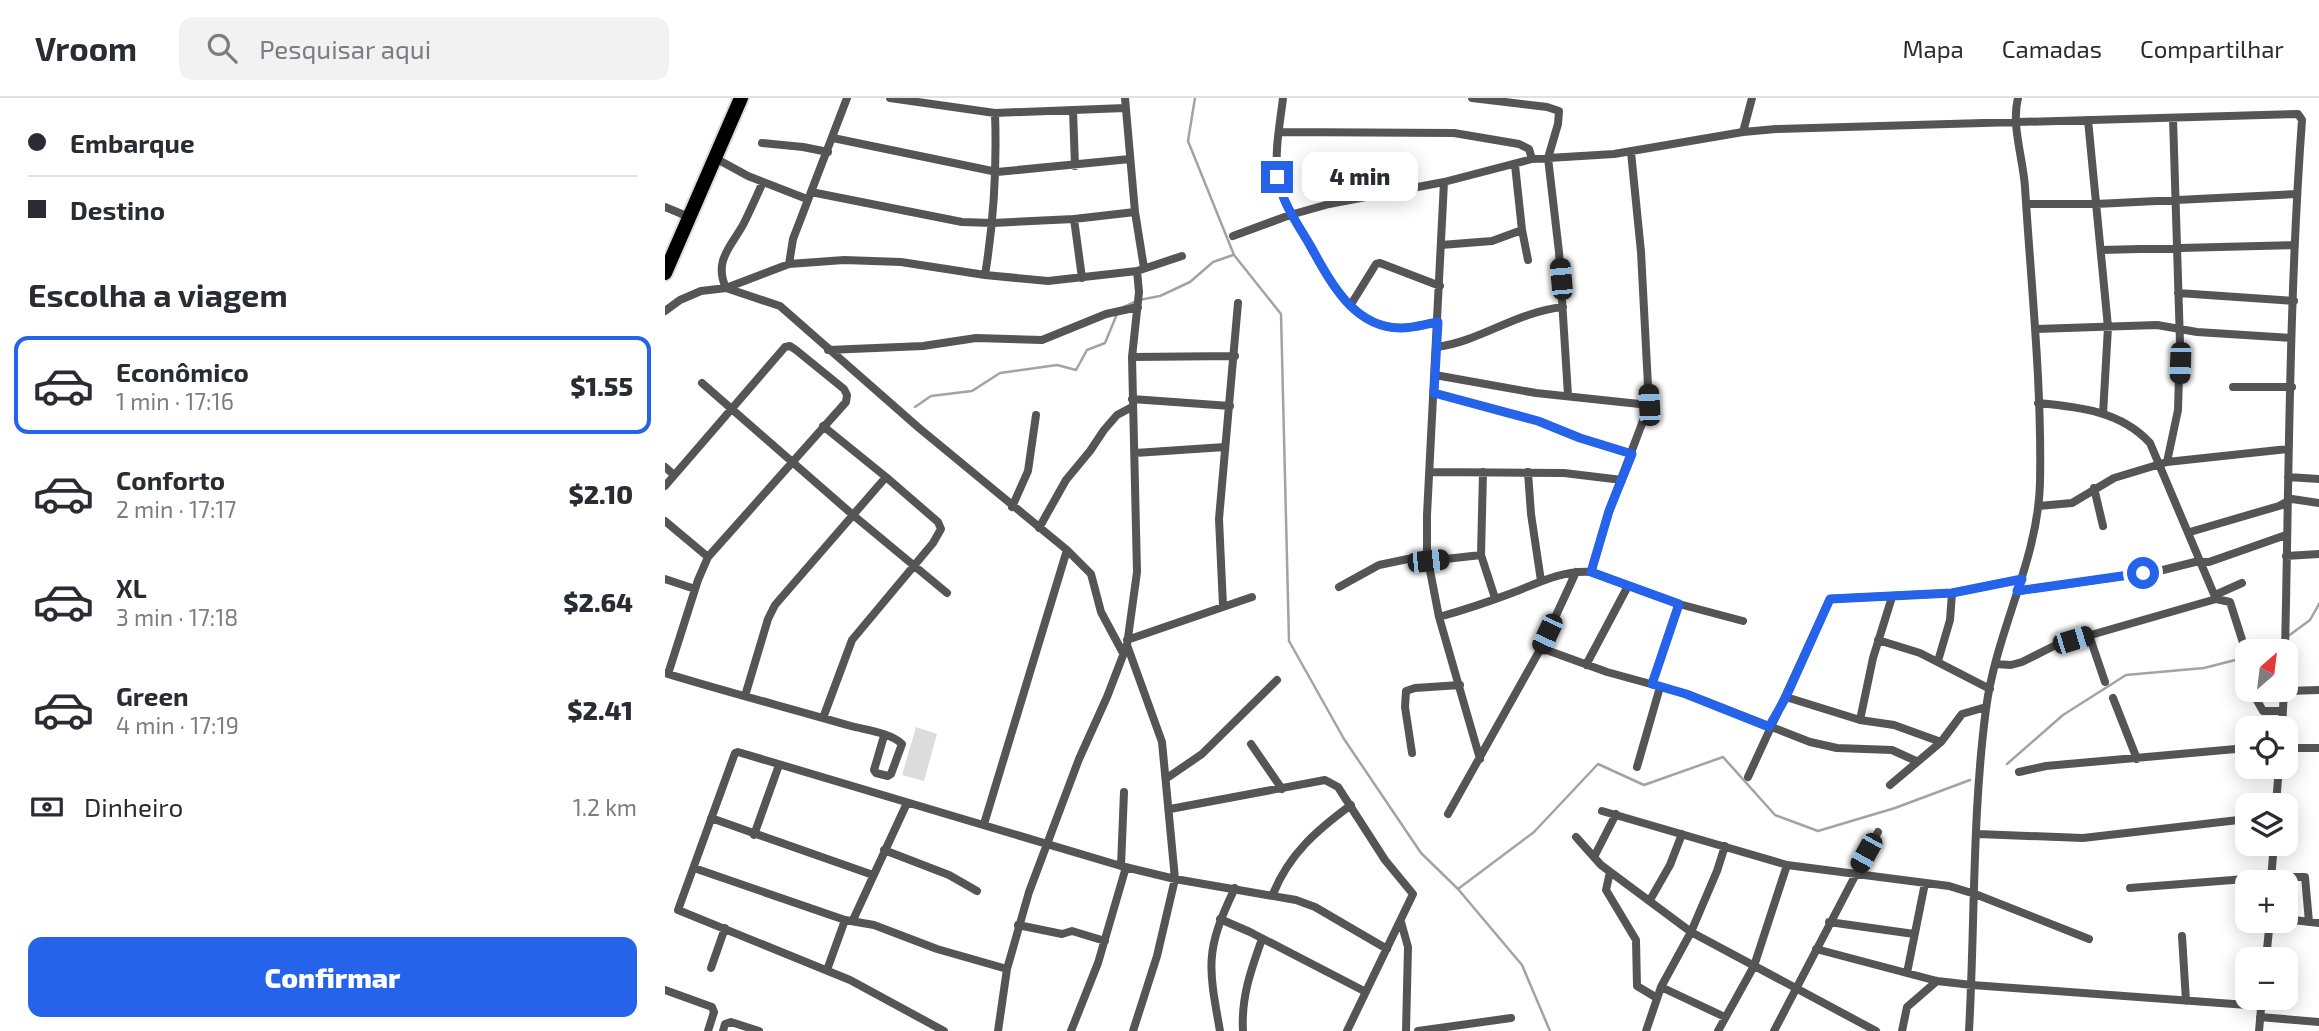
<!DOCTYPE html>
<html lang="pt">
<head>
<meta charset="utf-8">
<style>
	body { margin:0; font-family:"Exo 2",sans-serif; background:#f2f2f3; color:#2b2b33; height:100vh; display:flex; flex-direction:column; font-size:26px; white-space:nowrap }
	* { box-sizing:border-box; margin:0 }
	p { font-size:23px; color:#7c7c81 }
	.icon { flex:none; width:38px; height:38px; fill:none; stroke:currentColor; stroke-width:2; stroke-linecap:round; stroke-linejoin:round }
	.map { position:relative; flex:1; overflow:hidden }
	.side { display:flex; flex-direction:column; background:#fff; width:665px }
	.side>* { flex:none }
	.guide { display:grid; align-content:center; height:154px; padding:0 28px; background:#fff }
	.needle { width:46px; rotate:28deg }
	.fabs { position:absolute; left:1570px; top:541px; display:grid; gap:14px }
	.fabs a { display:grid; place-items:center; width:63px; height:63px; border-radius:14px; background:#fff; box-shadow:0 4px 18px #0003; font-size:35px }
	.end { position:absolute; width:32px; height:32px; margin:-16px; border:9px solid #2563eb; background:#fff; box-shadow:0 0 0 4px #fff }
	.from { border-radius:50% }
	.bubble { position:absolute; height:49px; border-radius:14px; background:#fff; box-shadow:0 4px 18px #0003; font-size:23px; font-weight:800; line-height:49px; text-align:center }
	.car { position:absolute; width:21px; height:42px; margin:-21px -10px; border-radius:9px; box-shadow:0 0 5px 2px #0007; background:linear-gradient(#222 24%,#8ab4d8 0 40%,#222 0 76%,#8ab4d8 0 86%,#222 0) }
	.guide b { display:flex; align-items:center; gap:24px; height:66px; font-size:26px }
	.guide b+b { border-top:2px solid #e1e1e2 }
	.guide i { width:18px; height:18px; background:#2b2b33 }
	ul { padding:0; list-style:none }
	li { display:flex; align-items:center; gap:21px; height:98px; margin:0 14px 10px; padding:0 14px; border:4px solid transparent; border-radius:14px }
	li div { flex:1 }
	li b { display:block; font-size:26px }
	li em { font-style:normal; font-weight:800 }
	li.current { border-color:#2563eb }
	li>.icon { width:63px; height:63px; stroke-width:1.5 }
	h2 { padding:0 28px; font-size:32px; line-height:84px }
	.pay { display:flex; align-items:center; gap:18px; height:77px; padding:0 28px; font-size:26px }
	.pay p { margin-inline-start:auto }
	.button { display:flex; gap:14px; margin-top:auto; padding:14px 28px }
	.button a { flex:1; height:80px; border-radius:14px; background:#2563eb; color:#fff; font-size:28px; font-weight:800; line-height:80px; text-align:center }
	header { display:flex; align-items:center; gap:42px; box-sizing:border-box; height:98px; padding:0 35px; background:#fff; border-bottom:2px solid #e1e1e2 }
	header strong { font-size:33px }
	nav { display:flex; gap:38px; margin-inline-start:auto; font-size:24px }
	.search { width:490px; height:63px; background:#f2f2f3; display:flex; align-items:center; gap:18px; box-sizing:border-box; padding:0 24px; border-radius:14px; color:#7c7c81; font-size:26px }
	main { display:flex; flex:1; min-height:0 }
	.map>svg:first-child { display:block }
	.green { fill:#dcdcdc }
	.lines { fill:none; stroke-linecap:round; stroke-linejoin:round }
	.stream { stroke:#a3a3a3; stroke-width:2.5 }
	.trunk-casing { stroke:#dbdbdb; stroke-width:18 }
	.minor { stroke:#555; stroke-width:8 }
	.trunk { stroke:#000; stroke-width:14 }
	.route { stroke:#2563eb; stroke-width:9 }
</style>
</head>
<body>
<header>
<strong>Vroom</strong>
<div class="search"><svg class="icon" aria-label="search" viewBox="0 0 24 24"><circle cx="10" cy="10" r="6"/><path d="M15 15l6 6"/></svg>Pesquisar aqui</div>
<nav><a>Mapa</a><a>Camadas</a><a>Compartilhar</a></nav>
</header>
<main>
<section class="side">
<div class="guide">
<b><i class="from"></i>Embarque</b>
<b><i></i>Destino</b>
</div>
<h2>Escolha a viagem</h2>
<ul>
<li class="current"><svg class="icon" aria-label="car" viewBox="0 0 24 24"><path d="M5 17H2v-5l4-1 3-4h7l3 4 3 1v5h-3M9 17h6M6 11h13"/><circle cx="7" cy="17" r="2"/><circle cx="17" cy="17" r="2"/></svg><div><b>Econômico</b><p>1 min · 17:16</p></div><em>$1.55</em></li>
<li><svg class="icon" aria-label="car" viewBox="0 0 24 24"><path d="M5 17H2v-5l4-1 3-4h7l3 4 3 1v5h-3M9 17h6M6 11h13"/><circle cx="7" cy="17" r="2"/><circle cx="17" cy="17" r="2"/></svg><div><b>Conforto</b><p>2 min · 17:17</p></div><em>$2.10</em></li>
<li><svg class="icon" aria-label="car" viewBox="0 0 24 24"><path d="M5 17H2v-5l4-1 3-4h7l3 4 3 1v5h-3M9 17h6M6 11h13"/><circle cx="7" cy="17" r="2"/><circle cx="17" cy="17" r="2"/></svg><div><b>XL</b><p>3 min · 17:18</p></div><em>$2.64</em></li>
<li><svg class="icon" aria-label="car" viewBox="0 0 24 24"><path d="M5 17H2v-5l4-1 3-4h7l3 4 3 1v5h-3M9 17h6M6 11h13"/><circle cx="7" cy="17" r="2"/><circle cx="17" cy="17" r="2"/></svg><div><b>Green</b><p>4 min · 17:19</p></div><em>$2.41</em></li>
</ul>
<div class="pay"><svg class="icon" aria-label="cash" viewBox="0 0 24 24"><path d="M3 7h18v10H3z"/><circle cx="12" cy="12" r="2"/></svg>Dinheiro<p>1.2 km</p></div>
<div class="button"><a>Confirmar</a></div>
</section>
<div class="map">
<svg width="1654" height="933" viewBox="0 0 1654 933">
	<rect width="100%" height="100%" fill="#fff"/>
	<!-- green -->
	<path class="green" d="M251 629 272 636 259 683 237 677Z"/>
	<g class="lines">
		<!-- stream -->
		<path class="stream" d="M530 0 523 43 569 157 616 216 624 543 679 641 756 755 793 791
			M459 209 474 202 495 198 525 184 548 164 568 157
			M250 309 266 298 307 293 335 275 392 267 411 272 422 252 440 245 452 216
			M1622 539 1645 522 1654 506
			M1603 553 1617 542
			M1342 666 1398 617 1461 577 1539 570 1582 559
			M885 933 857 867 793 791 869 734 933 666 979 687 1058 659 1110 717 1153 733 1230 710 1305 682"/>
		<defs>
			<path id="trunk" d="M0 175 76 0"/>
		</defs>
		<!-- trunk casing -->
		<use href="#trunk" class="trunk-casing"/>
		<!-- minor -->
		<path class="minor" d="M225 0 330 15 460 10
			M460 0 470 114 479 170
			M618 0C615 26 609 54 613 80 617 106 633 126 645 148 665 184 689 230 736 230 748 230 761 226 773 224
			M807 0 882 9 894 13 893 26 883 60 894 154 903 297
			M408 12 410 68
			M1423 22 1443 229 1438 316
			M614 34 789 35 854 46 864 51 867 61
			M1078 34 1087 0
			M168 40 332 74 465 61
			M97 45 138 49 163 54
			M50 60 83 78 142 101
			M850 67 857 132 863 162
			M98 84C92 97 86 111 79 125 67 148 48 162 61 190L115 208 254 330 402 452 319 726
			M779 84 762 417V457L774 519 815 661
			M146 94 297 124 328 125 409 121 470 114
			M1361 106H1431L1631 96
			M0 109 24 119
			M409 121 417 180
			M568 138 625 117 664 106 779 84 867 61 949 56 1078 34 1111 31 1633 16 1637 22C1624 199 1624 376 1620 553
			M776 147 827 143 857 132
			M1436 152 1629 147
			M124 166 128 141 182 0
			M320 177C329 122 332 71 330 15
			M1513 195 1629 203
			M685 208 711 166 715 165 775 188
			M0 213 15 202 36 193 61 190 124 166 179 162 236 164 320 177 383 183 472 173 517 158
			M1371 231 1492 227 1532 234 1626 240
			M772 249C816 243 851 214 898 209
			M163 252 258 248 311 240 377 242 441 216 473 209
			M467 259 570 258
			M770 277 871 295 984 307
			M37 285 188 417 282 495
			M1568 289H1627
			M769 295 873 323 915 340 967 356
			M467 301 565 308
			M1373 305C1414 309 1456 313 1485 345L1551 501
			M470 355 560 349
			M1502 364 1513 312 1515 245 1508 20
			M0 369 9 377
			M765 374 899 375 957 382
			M818 374 816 457 830 500
			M863 374 866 416 876 483
			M1623 379 1654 381
			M0 388 120 249 125 248 131 252 179 291 182 297 181 304 43 459 33 482 3 576
			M1429 390 1438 428
			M1374 408 1407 405 1449 380 1502 364 1623 351
			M347 409 363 373 371 317
			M0 423 43 459
			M374 430 401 382 425 353 439 332 452 317 467 309
			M1525 434 1614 408 1627 401 1654 405
			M402 452 426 476 436 514 458 555
			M1621 458 1654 456
			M763 463 816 457
			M926 474 944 413 984 307 976 154 966 54
			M0 481 30 491
			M674 489 714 467 762 457
			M1352 493 1494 473 1530 464H1544L1621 437
			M1550 497 1577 485
			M558 508 554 421 573 205
			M774 519C799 512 823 504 847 495 873 485 898 472 926 474L1014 506 1078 523
			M1424 537 1440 584
			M462 542 587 499
			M1213 542 1255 555 1325 591
			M462 547 497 644 510 781 492 858 468 933
			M876 550 942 574 1022 596 1145 644 1172 650 1227 652 1251 663
			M1273 563 1285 522 1287 495
			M1330 566 1346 567 1357 564 1391 547 1551 501 1565 504 1581 554
			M921 567 963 488
			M1575 567 1582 582
			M0 575C62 594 124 610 186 628 201 632 226 635 237 646L226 676 223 678 211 675 209 672 219 638
			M987 586 1014 506
			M1586 592 1598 613H1617
			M1619 593 1654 592
			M80 598 103 521 110 507 221 379 158 328
			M1121 599 1195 622 1229 627 1276 644
			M1448 600 1472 661
			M158 620 187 542 268 445 276 431 273 424 221 379
			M1195 622 1208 560 1227 499
			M1617 630 1619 592
			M586 646 617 691
			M1620 650H1654
			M747 655 740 609 741 593 750 590 795 587
			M972 669 995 589
			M1354 674 1381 668 1582 650
			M1083 679 1165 501 1287 495 1357 481
			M502 680 537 656 612 582
			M1225 687 1276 644 1297 616 1321 609
			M1611 707 1614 668
			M505 711 660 682 673 689 720 762 748 796 682 933
			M937 713 1122 767 1284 788 1310 796 1424 841
			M783 716 876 550 911 474
			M46 720 208 777
			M1313 736 1418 740 1582 721
			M89 737 114 667
			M911 739 936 767 1026 834 1211 933
			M219 752 284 777 312 793
			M929 759 951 716
			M456 768 459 694
			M29 770 180 822 209 827 272 851 342 871
			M945 774 941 792 971 842 972 888 992 900
			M1606 781 1609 746
			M1465 790 1606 779H1640L1644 824
			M608 796C624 756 652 732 686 707
			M985 802 1005 767 1017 736
			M555 821 585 834 701 894
			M1620 821 1654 825
			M188 822 242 705
			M736 824 743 849 741 933
			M1164 824 1249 836
			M353 827 397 836 407 833 440 843
			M1517 838 1521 903
			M1151 851 1272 883 1307 887 1596 908
			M1601 861 1605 822
			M46 870 60 830
			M162 872 180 822
			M1242 875 1260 785
			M996 889 1060 919
			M0 892 47 909 49 914 43 933
			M1595 919 1654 924
			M58 933 60 926 66 924 94 933
			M279 933 185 882 13 812 70 655 73 654 456 768 510 781 631 802 650 809 722 851
			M333 933 342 871 364 794 414 661 442 599 462 547 472 474 467 259 474 194 472 173
			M406 933 433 865 461 769
			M555 933C543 867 540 852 570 790
			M578 933C576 899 586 872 597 841
			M753 933 846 920
			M981 933 996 889 1026 834 1052 773 1060 748
			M1053 933 1089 868 1122 767
			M1109 933 1213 734
			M1237 933 1242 909 1272 883
			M1304 933C1310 826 1307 717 1321 611 1331 533 1373 463 1375 385 1377 286 1366 187 1360 89 1358 60 1346 27 1353 0
			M1594 933 1597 900"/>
		<!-- trunk -->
		<use href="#trunk" class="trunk"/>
	</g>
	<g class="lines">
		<!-- route -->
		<path class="route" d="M612 79C618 106 632 125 645 147 665 183 688 230 736 230 748 230 761 226 773 224L769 295 873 323 915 340 967 356 944 413 926 474 1014 506 987 586 1021 596 1104 629 1121 599 1165 501 1287 495 1357 481 1352 493 1478 475"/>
	</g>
</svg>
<div class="fabs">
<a><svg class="needle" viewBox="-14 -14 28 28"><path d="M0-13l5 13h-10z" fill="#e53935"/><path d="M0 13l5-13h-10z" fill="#7c7c81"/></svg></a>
<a><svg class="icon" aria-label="locate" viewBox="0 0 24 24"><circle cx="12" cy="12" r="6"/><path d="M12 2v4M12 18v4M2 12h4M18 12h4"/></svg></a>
<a><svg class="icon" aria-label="layers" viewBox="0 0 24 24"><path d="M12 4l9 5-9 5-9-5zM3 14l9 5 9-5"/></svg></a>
<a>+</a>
<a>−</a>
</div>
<i class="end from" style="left:1478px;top:475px"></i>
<i class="end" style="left:612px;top:79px"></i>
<div class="bubble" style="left:637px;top:54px;width:116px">4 min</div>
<i class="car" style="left:896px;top:181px;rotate:355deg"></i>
<i class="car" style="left:1515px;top:265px;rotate:182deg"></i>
<i class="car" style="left:984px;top:307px;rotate:357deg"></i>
<i class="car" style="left:763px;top:463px;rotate:84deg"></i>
<i class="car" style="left:882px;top:536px;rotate:205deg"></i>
<i class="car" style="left:1408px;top:542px;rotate:73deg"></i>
<i class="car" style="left:1201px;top:755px;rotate:209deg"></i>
</div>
</main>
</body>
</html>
